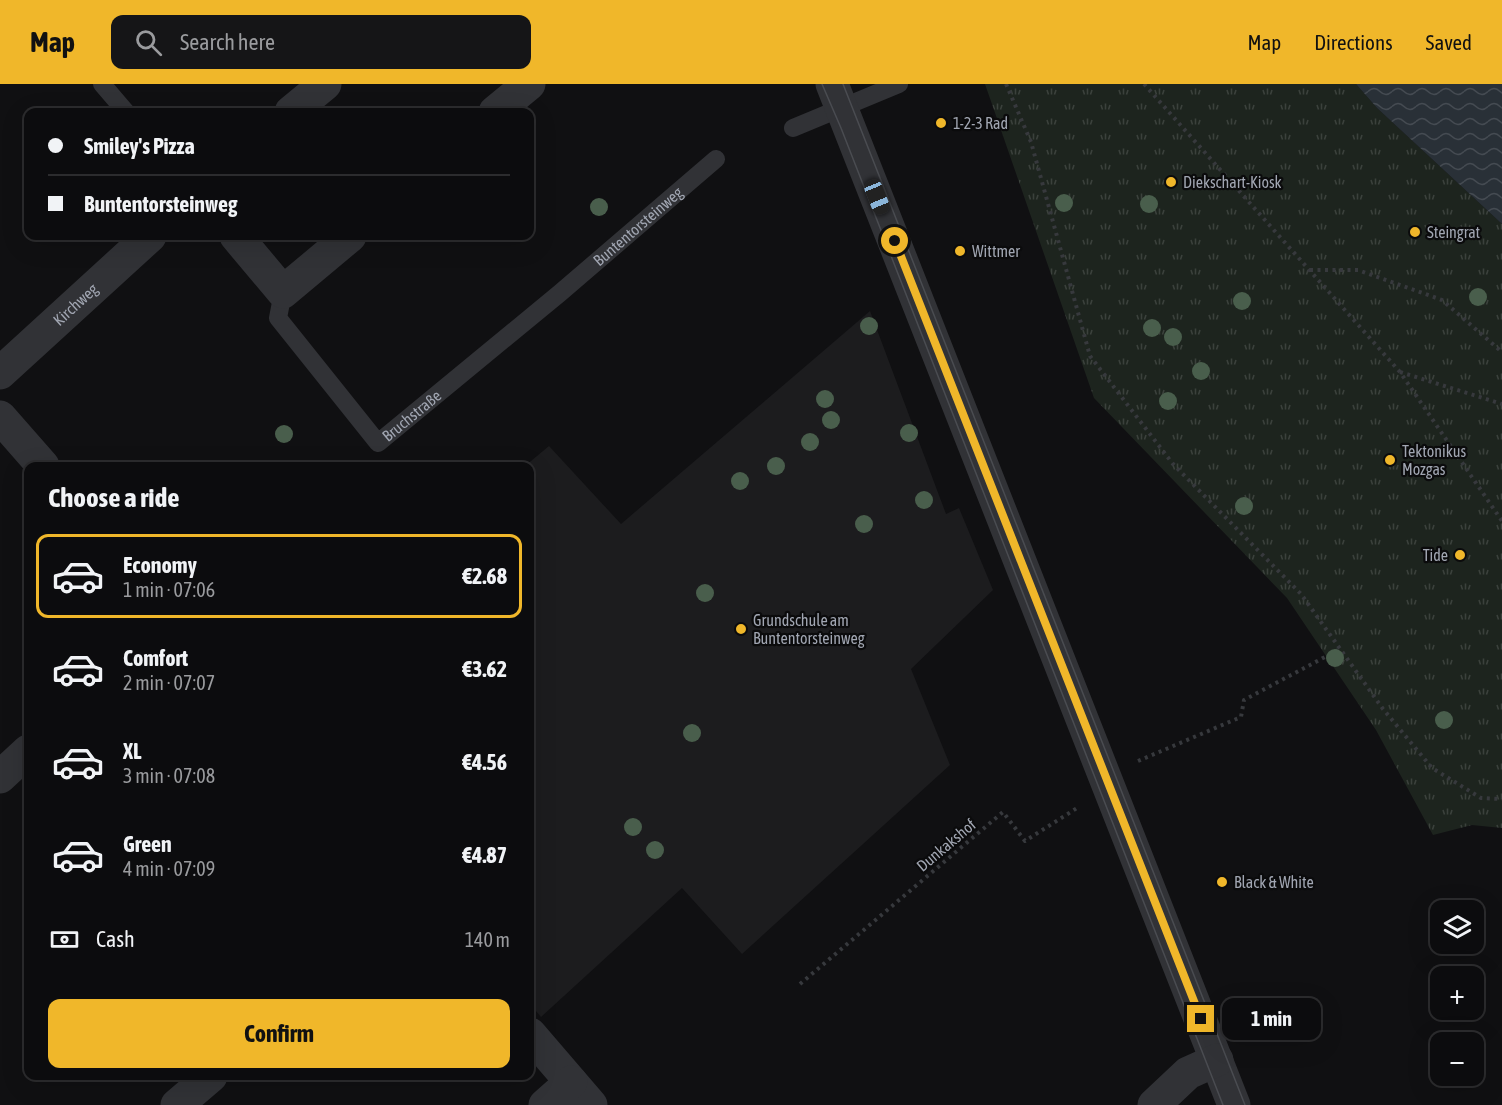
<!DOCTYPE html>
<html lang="en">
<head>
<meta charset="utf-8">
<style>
	body { margin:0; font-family:"Asap Condensed",sans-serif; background:#151517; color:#f1f3f6; height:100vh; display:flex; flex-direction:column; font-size:22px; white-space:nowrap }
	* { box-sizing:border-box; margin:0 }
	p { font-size:20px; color:#9a9b9e }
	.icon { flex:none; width:33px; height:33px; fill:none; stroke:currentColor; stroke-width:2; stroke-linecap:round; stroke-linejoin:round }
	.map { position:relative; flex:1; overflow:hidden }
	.details { position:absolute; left:24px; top:378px; width:510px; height:618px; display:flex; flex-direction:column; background:#0c0c0e; border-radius:12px; box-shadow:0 6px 24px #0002,0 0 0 2px #2c2c2e }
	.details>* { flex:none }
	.banner { position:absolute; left:24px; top:24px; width:510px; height:132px; border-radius:12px; box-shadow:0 6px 24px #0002,0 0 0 2px #2c2c2e; display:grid; align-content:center; height:132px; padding:0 24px; background:#0c0c0e }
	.fabs { position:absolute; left:1430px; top:816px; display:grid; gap:12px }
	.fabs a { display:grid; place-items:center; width:54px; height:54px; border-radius:12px; background:#0c0c0e; box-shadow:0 6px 24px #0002,0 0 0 2px #2c2c2e; font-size:30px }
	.end { position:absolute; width:27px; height:27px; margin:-14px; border:8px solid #f0b72a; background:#111; box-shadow:0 0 0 3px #111 }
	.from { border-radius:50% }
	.bubble { position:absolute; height:42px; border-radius:12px; background:#0c0c0e; box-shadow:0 6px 24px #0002,0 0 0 2px #2c2c2e; font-size:20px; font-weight:700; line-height:42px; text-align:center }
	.car { position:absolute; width:18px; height:36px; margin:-18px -9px; border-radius:8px; box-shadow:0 0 4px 2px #0007; background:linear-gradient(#222 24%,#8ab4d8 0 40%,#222 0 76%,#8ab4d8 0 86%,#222 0) }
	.banner b { display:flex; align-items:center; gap:21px; height:57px; font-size:22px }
	.banner b+b { border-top:2px solid #2c2c2e }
	.banner i { width:15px; height:15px; background:#f1f3f6 }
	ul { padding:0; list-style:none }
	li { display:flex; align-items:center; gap:18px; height:84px; margin:0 12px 9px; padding:0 12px; border:3px solid transparent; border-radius:12px }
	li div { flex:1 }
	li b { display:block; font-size:22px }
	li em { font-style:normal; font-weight:700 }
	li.selected { border-color:#f0b72a }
	li>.icon { width:54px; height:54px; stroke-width:1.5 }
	h2 { padding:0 24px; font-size:27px; line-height:72px }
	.pay { display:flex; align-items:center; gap:15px; height:66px; padding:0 24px; font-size:22px }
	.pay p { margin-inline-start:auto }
	.primary-button { display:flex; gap:12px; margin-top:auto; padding:12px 24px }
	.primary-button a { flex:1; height:69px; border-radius:12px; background:#f0b72a; color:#111; font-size:24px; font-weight:700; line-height:69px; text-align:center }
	header { display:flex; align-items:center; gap:36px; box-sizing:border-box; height:84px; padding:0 30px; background:#f0b72a; color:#111 }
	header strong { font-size:28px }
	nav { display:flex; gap:33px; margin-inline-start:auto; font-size:21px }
	.search { width:420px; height:54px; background:#151517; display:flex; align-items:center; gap:15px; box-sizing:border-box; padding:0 21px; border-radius:12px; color:#9a9b9e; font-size:22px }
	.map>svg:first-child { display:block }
	.built { fill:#1c1c1e }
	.park { fill:url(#park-tufts) }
	.water { fill:url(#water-waves) }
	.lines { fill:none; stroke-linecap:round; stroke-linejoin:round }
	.path { stroke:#37393d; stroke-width:4; stroke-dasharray:3 4.5; stroke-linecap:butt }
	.service { stroke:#313236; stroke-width:18 }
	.minor { stroke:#313236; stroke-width:33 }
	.tram { stroke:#4a4c51; stroke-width:1.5 }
	.tree { fill:#495e4c }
	.route { stroke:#f0b72a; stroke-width:8 }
	.poi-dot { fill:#f0b72a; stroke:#0b0b0c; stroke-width:2 }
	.labels { text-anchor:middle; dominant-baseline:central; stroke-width:4.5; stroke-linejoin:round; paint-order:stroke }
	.poi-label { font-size:16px; fill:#a1a6b2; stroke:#0b0b0c; text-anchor:start }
	.street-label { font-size:16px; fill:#a1a6b2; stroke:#0b0b0c }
</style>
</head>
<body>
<header>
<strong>Map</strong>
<div class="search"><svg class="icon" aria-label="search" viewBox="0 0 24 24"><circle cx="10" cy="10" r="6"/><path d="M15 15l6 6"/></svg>Search here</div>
<nav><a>Map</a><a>Directions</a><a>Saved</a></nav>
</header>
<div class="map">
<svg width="1502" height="1021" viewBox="0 0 1502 1021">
	<defs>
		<pattern id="park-tufts" width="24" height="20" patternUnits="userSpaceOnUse" patternTransform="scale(1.5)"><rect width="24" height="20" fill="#1d241e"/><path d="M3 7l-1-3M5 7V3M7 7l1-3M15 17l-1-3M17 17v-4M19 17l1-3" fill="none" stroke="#3b413c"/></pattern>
		<pattern id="water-waves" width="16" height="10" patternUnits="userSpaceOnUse" patternTransform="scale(1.5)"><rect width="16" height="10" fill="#293037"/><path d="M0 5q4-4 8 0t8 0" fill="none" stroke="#454b52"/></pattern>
	</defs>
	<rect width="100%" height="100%" fill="#101012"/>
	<!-- built -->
	<path class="built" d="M870 227 946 430 959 424 993 506 911 585 950 681 742 870 682 804 541 933 530 920V382H525L549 362 621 440Z"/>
	<!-- park -->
	<path class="park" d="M985 0H1356L1377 24 1502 140V744L1472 741 1433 751 1376 646 1287 514 1094 314Z"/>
	<!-- water -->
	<path class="water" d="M1356 0H1502V140L1377 24Z"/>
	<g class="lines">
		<!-- path -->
		<path class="path" d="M1006 0 1031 58 1090 272 1173 380 1301 510 1383 625 1432 684 1481 714 1502 715
			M1144 0 1400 288 1502 437
			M1310 186H1358L1442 216 1502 268
			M1400 288 1502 320
			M1138 677 1241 633 1244 616 1340 565
			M800 900 1003 728 1025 757 1077 724"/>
		<!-- service -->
		<g class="service">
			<path d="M102 0 126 28"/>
			<path d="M793 44 899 0"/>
			<path id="s1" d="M283 208 278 234 378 359 560 209 716 75"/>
		</g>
		<!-- minor -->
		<g class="minor">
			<path d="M832 0 1234 1021"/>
			<path d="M291 28 325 0"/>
			<path d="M495 28 529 0"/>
			<path d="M236 152 283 208 350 152"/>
			<path id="s2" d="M0 289 150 152"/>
			<path d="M0 333 43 382"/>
			<path d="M0 693 28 667"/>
			<path d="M530 950 591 1021"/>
			<path d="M177 1021 211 992"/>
			<path d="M545 1021 571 998"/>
			<path d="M1154 1021 1188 989 1217 976"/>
		</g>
		<!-- tram -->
		<path class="tram" d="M822 0 841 44 1223 1021
			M843 0 1245 1021"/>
	</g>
	<!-- trees -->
	<g class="tree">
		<circle cx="1064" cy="119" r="9"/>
		<circle cx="1149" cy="120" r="9"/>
		<circle cx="599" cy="123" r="9"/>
		<circle cx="1478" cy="213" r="9"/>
		<circle cx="1242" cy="217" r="9"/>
		<circle cx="869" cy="242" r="9"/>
		<circle cx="1152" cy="244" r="9"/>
		<circle cx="1173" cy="253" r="9"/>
		<circle cx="1201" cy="287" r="9"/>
		<circle cx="825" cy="315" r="9"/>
		<circle cx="1168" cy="317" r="9"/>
		<circle cx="831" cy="336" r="9"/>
		<circle cx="909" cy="349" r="9"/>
		<circle cx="284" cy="350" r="9"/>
		<circle cx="810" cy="358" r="9"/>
		<circle cx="776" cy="382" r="9"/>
		<circle cx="740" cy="397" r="9"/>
		<circle cx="924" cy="416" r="9"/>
		<circle cx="1244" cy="422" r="9"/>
		<circle cx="864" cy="440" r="9"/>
		<circle cx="705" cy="509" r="9"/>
		<circle cx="1335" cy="574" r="9"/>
		<circle cx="1444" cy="636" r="9"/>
		<circle cx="692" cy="649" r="9"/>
		<circle cx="633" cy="743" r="9"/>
		<circle cx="655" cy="766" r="9"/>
	</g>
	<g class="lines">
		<!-- route -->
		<path class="route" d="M895 157 1201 935"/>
	</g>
	<!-- markers -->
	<g class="poi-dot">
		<circle cx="941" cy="39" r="6"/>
		<circle cx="1171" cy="98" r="6"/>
		<circle cx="1415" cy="148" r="6"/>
		<circle cx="960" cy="167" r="6"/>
		<circle cx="1390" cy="376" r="6"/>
		<circle cx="1460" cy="471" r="6"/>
		<circle cx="741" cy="545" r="6"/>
		<circle cx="1222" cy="798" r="6"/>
	</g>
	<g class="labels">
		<!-- poi labels -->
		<g class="poi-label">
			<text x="953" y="39">1-2-3 Rad</text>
			<text x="1183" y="98">Diekschart-Kiosk</text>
			<text x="1427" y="148">Steingrat</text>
			<text x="972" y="167">Wittmer</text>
			<text x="1402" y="367">Tektonikus<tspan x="1402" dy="18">Mozgas</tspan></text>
			<text x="1448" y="471" text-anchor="end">Tide</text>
			<text x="753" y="536">Grundschule am<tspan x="753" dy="18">Buntentorsteinweg</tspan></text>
			<text x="1234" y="798">Black &amp; White</text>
		</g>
		<!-- street labels -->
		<g class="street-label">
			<text stroke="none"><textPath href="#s1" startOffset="525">Buntentorsteinweg</textPath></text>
			<text stroke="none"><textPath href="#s2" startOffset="102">Kirchweg</textPath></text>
			<text stroke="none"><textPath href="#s1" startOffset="230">Bruchstraße</textPath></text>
			<text transform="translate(946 761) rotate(-40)">Dunkakshof</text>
		</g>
	</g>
</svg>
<div class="fabs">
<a><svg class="icon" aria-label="layers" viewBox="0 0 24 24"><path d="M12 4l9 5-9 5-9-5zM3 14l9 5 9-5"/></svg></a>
<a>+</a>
<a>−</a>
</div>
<i class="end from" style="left:895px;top:157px"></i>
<i class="end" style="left:1201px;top:935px"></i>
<div class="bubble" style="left:1222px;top:914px;width:99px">1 min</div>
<i class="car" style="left:877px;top:113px;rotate:158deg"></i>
<div class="banner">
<b><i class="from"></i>Smiley's Pizza</b>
<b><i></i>Buntentorsteinweg</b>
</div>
<section class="details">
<h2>Choose a ride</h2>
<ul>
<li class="selected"><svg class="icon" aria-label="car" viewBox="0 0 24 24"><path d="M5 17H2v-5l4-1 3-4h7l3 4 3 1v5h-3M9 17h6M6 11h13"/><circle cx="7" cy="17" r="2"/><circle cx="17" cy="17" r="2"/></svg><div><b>Economy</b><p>1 min · 07:06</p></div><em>€2.68</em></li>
<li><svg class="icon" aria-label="car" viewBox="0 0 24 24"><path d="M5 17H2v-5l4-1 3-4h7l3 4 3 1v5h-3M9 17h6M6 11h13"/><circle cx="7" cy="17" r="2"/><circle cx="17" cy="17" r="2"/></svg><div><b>Comfort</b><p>2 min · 07:07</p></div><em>€3.62</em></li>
<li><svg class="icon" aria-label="car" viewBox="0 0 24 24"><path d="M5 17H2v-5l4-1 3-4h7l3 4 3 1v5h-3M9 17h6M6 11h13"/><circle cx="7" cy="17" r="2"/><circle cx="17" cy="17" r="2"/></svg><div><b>XL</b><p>3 min · 07:08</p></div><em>€4.56</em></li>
<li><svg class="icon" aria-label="car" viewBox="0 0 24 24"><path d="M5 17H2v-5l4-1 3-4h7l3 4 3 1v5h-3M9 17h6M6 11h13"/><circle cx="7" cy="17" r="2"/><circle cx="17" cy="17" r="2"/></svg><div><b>Green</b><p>4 min · 07:09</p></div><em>€4.87</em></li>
</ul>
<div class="pay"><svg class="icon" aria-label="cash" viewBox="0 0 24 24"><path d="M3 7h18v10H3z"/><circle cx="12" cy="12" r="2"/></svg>Cash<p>140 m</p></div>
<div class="primary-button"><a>Confirm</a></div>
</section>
</div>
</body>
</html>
